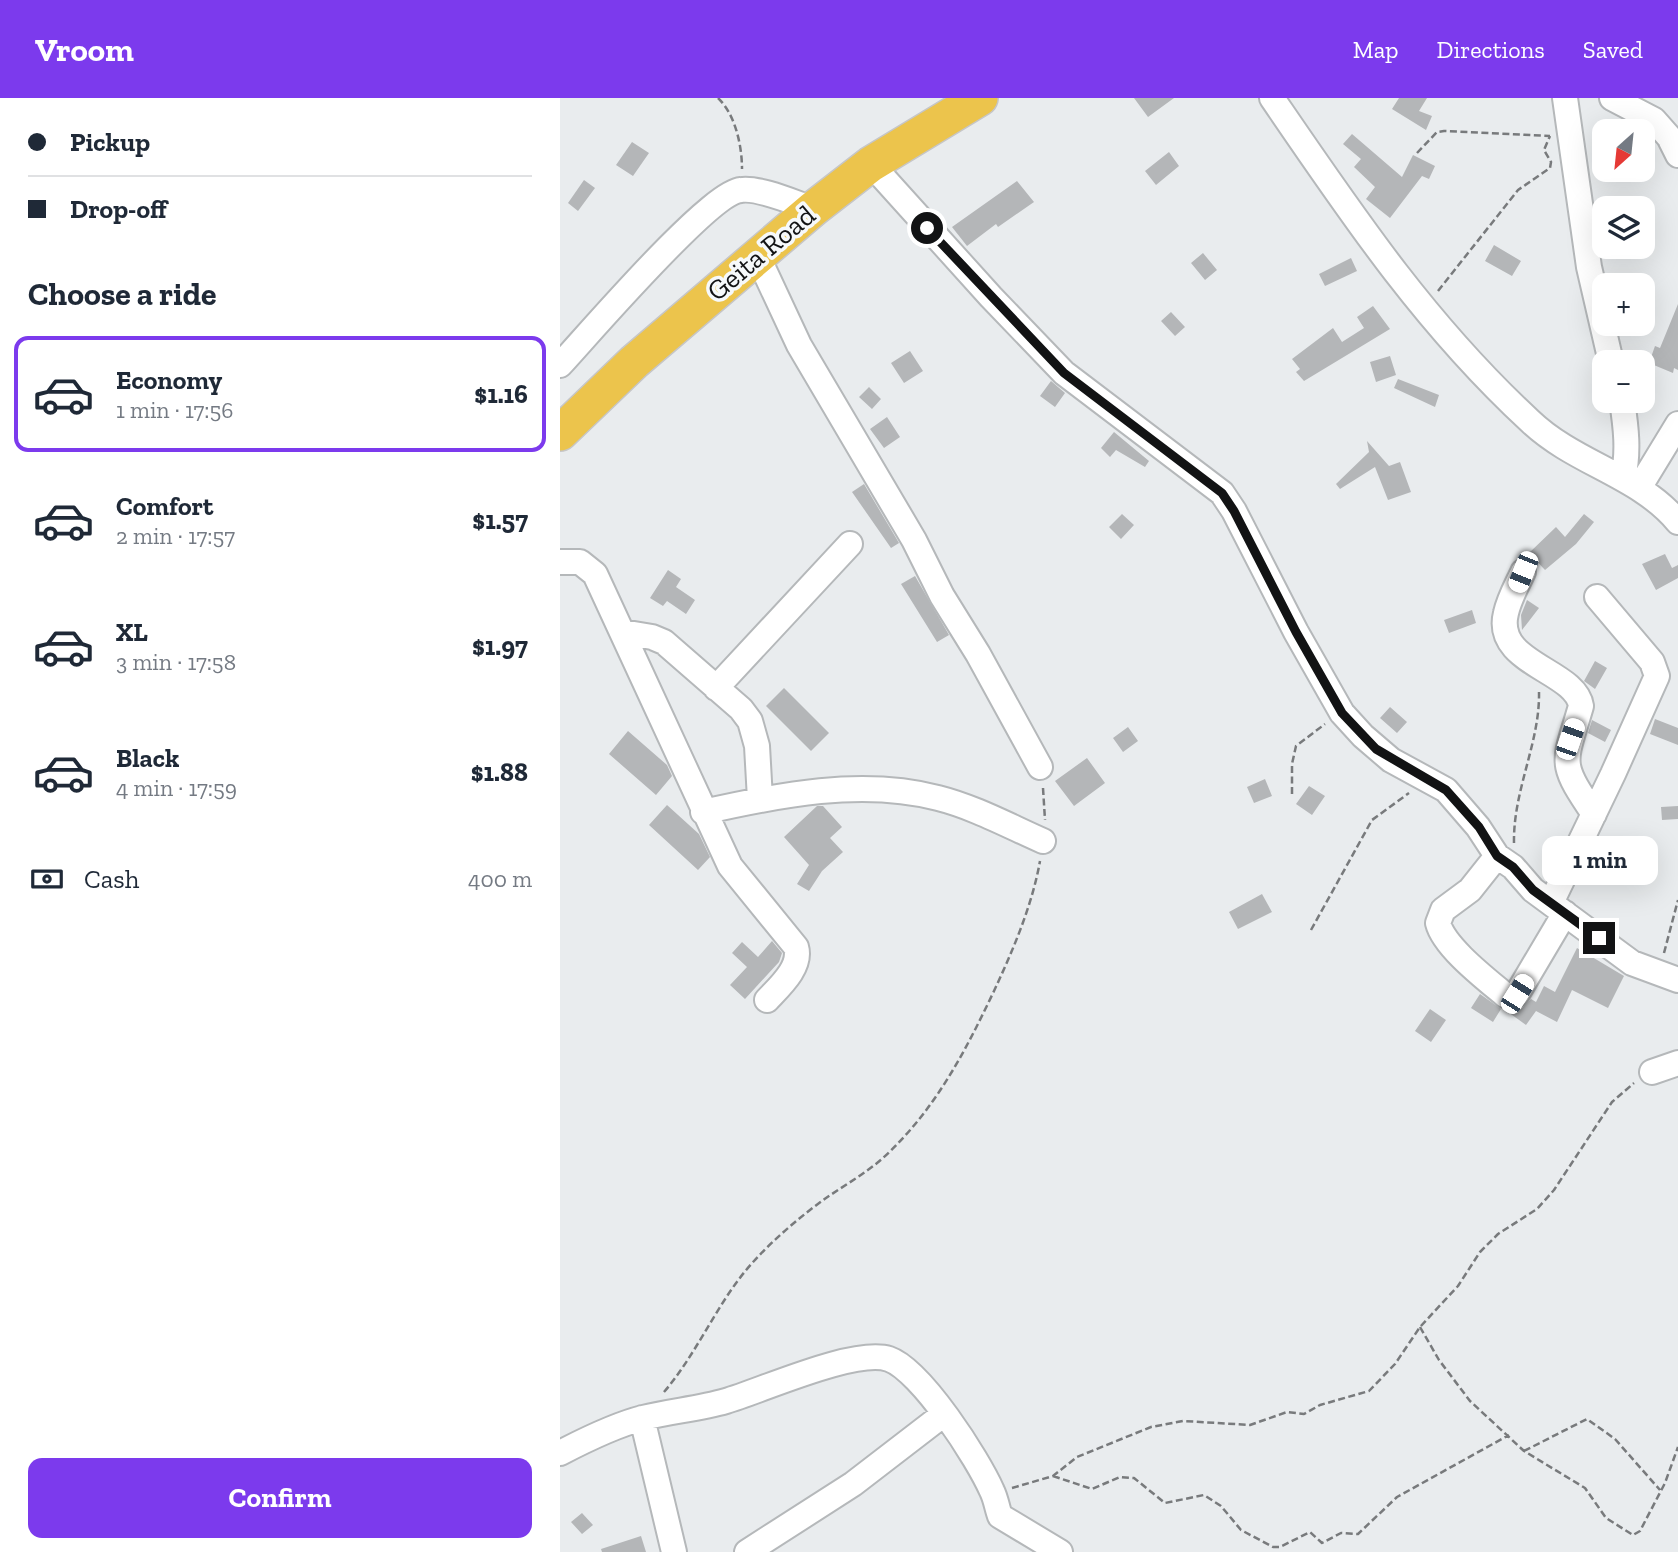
<!DOCTYPE html>
<html lang="en">
<head>
<meta charset="utf-8">
<style>
	body { margin:0; font-family:"Zilla Slab",serif; background:#f2f2f3; color:#1f2937; height:100vh; display:flex; flex-direction:column; font-size:26px; white-space:nowrap }
	* { box-sizing:border-box; margin:0 }
	p { font-size:23px; color:#747a83 }
	.icon { flex:none; width:38px; height:38px; fill:none; stroke:currentColor; stroke-width:2; stroke-linecap:round; stroke-linejoin:round }
	.map { position:relative; flex:1; overflow:hidden }
	.side { display:flex; flex-direction:column; background:#fff; width:560px }
	.side>* { flex:none }
	.banner { display:grid; align-content:center; height:154px; padding:0 28px; background:#fff }
	.needle { width:46px; rotate:207deg }
	.fabs { position:absolute; left:1032px; top:21px; display:grid; gap:14px }
	.fabs a { display:grid; place-items:center; width:63px; height:63px; border-radius:14px; background:#fff; box-shadow:0 7px 28px #0002; font-size:35px }
	.end { position:absolute; width:32px; height:32px; margin:-16px; border:9px solid #121314; background:#fff; box-shadow:0 0 0 4px #fff }
	.from { border-radius:50% }
	.bubble { position:absolute; height:49px; border-radius:14px; background:#fff; box-shadow:0 7px 28px #0002; font-size:23px; font-weight:700; line-height:49px; text-align:center }
	.car { position:absolute; width:21px; height:42px; margin:-21px -10px; border-radius:9px; box-shadow:0 0 5px 2px #0007; background:linear-gradient(#fff 24%,#345 0 40%,#fff 0 76%,#345 0 86%,#fff 0) }
	.banner b { display:flex; align-items:center; gap:24px; height:66px; font-size:26px }
	.banner b+b { border-top:2px solid #e0e1e3 }
	.banner i { width:18px; height:18px; background:#1f2937 }
	ul { padding:0; list-style:none }
	li { display:flex; align-items:center; gap:21px; height:116px; margin:0 14px 10px; padding:0 14px; border:4px solid transparent; border-radius:14px }
	li div { flex:1 }
	li b { display:block; font-size:26px }
	li em { font-style:normal; font-weight:700 }
	li.selected { border-color:#7c3aed }
	li>.icon { width:63px; height:63px; stroke-width:1.5 }
	h2 { padding:0 28px; font-size:32px; line-height:84px }
	.pay { display:flex; align-items:center; gap:18px; height:77px; padding:0 28px; font-size:26px }
	.pay p { margin-inline-start:auto }
	.primary-button { display:flex; gap:14px; margin-top:auto; padding:14px 28px }
	.primary-button a { flex:1; height:80px; border-radius:14px; background:#7c3aed; color:#fff; font-size:28px; font-weight:700; line-height:80px; text-align:center }
	header { display:flex; align-items:center; gap:42px; box-sizing:border-box; height:98px; padding:0 35px; background:#7c3aed; color:#fff }
	header strong { font-size:33px }
	nav { display:flex; gap:38px; margin-inline-start:auto; font-size:24px }
	main { display:flex; flex:1; min-height:0 }
	.map>svg:first-child { display:block }
	.building { fill:#b4b6b8 }
	.lines { fill:none; stroke-linecap:round; stroke-linejoin:round }
	.minor-casing { stroke:#b5b8ba; stroke-width:28 }
	.highway-casing { stroke:#c6c6c7; stroke-width:38 }
	.path { stroke:#787a7c; stroke-width:2.5; stroke-dasharray:7 3.5; stroke-linecap:butt }
	.minor { stroke:#fff; stroke-width:24 }
	.highway { stroke:#ecc44c; stroke-width:35 }
	.route { stroke:#121314; stroke-width:9 }
	.labels { text-anchor:middle; dominant-baseline:central; stroke-width:7; stroke-linejoin:round; paint-order:stroke }
	.street-label { font-size:28px; fill:#121314; stroke:#f6f9fb }
</style>
</head>
<body>
<header>
<strong>Vroom</strong>
<nav><a>Map</a><a>Directions</a><a>Saved</a></nav>
</header>
<main>
<section class="side">
<div class="banner">
<b><i class="from"></i>Pickup</b>
<b><i></i>Drop-off</b>
</div>
<h2>Choose a ride</h2>
<ul>
<li class="selected"><svg class="icon" aria-label="car" viewBox="0 0 24 24"><path d="M5 17H2v-5l4-1 3-4h7l3 4 3 1v5h-3M9 17h6M6 11h13"/><circle cx="7" cy="17" r="2"/><circle cx="17" cy="17" r="2"/></svg><div><b>Economy</b><p>1 min · 17:56</p></div><em>$1.16</em></li>
<li><svg class="icon" aria-label="car" viewBox="0 0 24 24"><path d="M5 17H2v-5l4-1 3-4h7l3 4 3 1v5h-3M9 17h6M6 11h13"/><circle cx="7" cy="17" r="2"/><circle cx="17" cy="17" r="2"/></svg><div><b>Comfort</b><p>2 min · 17:57</p></div><em>$1.57</em></li>
<li><svg class="icon" aria-label="car" viewBox="0 0 24 24"><path d="M5 17H2v-5l4-1 3-4h7l3 4 3 1v5h-3M9 17h6M6 11h13"/><circle cx="7" cy="17" r="2"/><circle cx="17" cy="17" r="2"/></svg><div><b>XL</b><p>3 min · 17:58</p></div><em>$1.97</em></li>
<li><svg class="icon" aria-label="car" viewBox="0 0 24 24"><path d="M5 17H2v-5l4-1 3-4h7l3 4 3 1v5h-3M9 17h6M6 11h13"/><circle cx="7" cy="17" r="2"/><circle cx="17" cy="17" r="2"/></svg><div><b>Black</b><p>4 min · 17:59</p></div><em>$1.88</em></li>
</ul>
<div class="pay"><svg class="icon" aria-label="cash" viewBox="0 0 24 24"><path d="M3 7h18v10H3z"/><circle cx="12" cy="12" r="2"/></svg>Cash<p>400 m</p></div>
<div class="primary-button"><a>Confirm</a></div>
</section>
<div class="map">
<svg width="1118" height="1454" viewBox="0 0 1118 1454">
	<rect width="100%" height="100%" fill="#e9ecee"/>
	<!-- building -->
	<path class="building" d="M574 0H614L588 19Z
		M839 0H867L859 13 872 18 866 32 832 11Z
		M792 36 842 79 853 57 875 68 869 81 862 78 830 120 806 101 815 89 794 69 801 61 783 46Z
		M72 44 89 55 73 78 56 67Z
		M609 54 619 68 596 87 585 73Z
		M24 82 35 90 18 113 8 105Z
		M457 83 474 104 438 129 436 126 407 148 392 129Z
		M934 147 961 163 952 178 925 163Z
		M643 155 657 172 645 182 631 165Z
		M791 160 797 173 765 188 759 176Z
		M1118 206V272L1114 270 1113 275 1089 265 1095 248 1100 250Z
		M813 208 830 231 744 283 736 274 740 271 732 261 773 230 782 244 804 230 797 219Z
		M611 214 625 229 615 238 601 223Z
		M350 253 363 273 344 285 331 265Z
		M830 258 836 277 816 284 810 264Z
		M838 281 879 297 875 309 834 290Z
		M491 283 505 295 495 309 480 298Z
		M309 289 321 301 312 311 299 299Z
		M327 319 340 339 324 350 310 331Z
		M554 334 589 363 585 369 556 352 550 359 541 350Z
		M807 343 829 368 840 364 851 394 828 402 815 369 780 391 776 386 809 354Z
		M304 386 339 445 331 450 292 394Z
		M562 416 574 427 561 441 549 429Z
		M1024 416 1034 424 1016 446 985 472 969 455 996 429 1005 439Z
		M1105 456 1112 470 1118 467V480L1096 492 1082 466Z
		M108 472 121 481 116 489 135 502 126 516 107 503 103 508 90 500Z
		M355 478 389 537 377 544 341 486Z
		M967 502 979 510 962 532 961 517Z
		M912 512 916 525 889 535 884 522Z
		M1035 563 1047 570 1035 591 1024 583Z
		M224 590 269 635 251 653 206 608Z
		M830 609 847 624 837 635 820 620Z
		M1095 621 1118 630V647L1090 636Z
		M1032 622 1051 632 1045 644 1028 635Z
		M568 629 578 643 563 654 553 640Z
		M68 633 107 667 112 678 96 697 49 656Z
		M527 660 545 685 514 708 495 683Z
		M705 681 712 698 694 705 687 689Z
		M749 688 765 698 752 717 736 706Z
		M107 707 139 736 150 759 138 772 89 727Z
		M257 708H263L282 729 270 740 283 754 262 773 249 793 237 786 249 767 224 739Z
		M1118 708V721L1102 722 1101 709Z
		M702 796 712 814 678 831 669 814Z
		M212 843 222 855 219 864 185 901 170 887 187 869 172 855 182 844 198 859Z
		M1017 850 1064 878 1048 910 1012 892 997 924 976 913 966 927 948 914 960 912 971 901 976 904 984 888 995 894Z
		M920 896 941 911 933 924 911 910Z
		M870 911 886 922 871 944 855 933Z
		M22 1415 33 1427 22 1436 11 1424Z
		M81 1438 86 1454H42L41 1451Z"/>
	<g class="lines">
		<defs>
			<path id="minor" d="M712 0C792 117 865 226 970 323 1015 366 1079 377 1118 424
				M1005 0 1029 169 1051 264
				M1052 0 1094 22 1109 39 1118 57
				M311 66 431 199 504 275 662 395 674 413 736 534 782 615 803 638 831 662 886 692 918 729 937 758 953 769 973 792 1072 865 1118 882
				M197 157 239 247 354 442 382 498 418 556 480 669
				M0 267C28 237 149 95 181 92 198 89 235 105 253 111
				M1062 303C1066 329 1069 354 1063 380
				M1079 390 1118 326
				M0 464H20L35 476 170 768 236 849C242 869 219 889 207 902
				M963 474C957 487 949 501 946 515 933 566 1016 572 1021 608 1004 667 998 663 1034 716
				M62 534 92 539 104 544 181 611 190 623 197 648 200 701
				M156 590 290 446
				M143 714C218 697 302 680 378 700 414 709 449 728 483 743
				M937 758 910 792 883 812 878 825C884 849 926 881 945 897L952 899 957 896 1005 815
				M991 805 1053 676 1097 578 1092 564 1037 499
				M1092 974 1118 965
				M82 1320 114 1454
				M0 1355C25 1342 55 1327 83 1320 110 1313 139 1311 166 1303 203 1292 295 1250 329 1261 361 1272 418 1361 432 1393 436 1401 437 1410 440 1418L500 1454
				M187 1454 293 1386 384 1316"/>
			<path id="highway" d="M0 335 74 264 253 111 311 66 420 0"/>
		</defs>
		<!-- minor casing -->
		<use href="#minor" class="minor-casing"/>
		<!-- highway casing -->
		<use href="#highway" class="highway-casing"/>
		<!-- path -->
		<path class="path" d="M158 0C175 16 182 47 182 71
			M857 55 877 34 884 33 990 38
			M878 193 958 92 990 70 991 64 984 52 990 38
			M483 690 485 722
			M732 696V666L736 648 765 626
			M954 745C953 692 980 645 979 594
			M751 832 812 722 849 695
			M1104 855 1118 802
			M860 1229 879 1262 910 1303 964 1353 1025 1390 1046 1420 1073 1437 1080 1433 1105 1385 1118 1349
			M104 1294C139 1253 158 1202 194 1163 215 1140 241 1118 266 1100 285 1087 306 1075 323 1060 375 1012 404 956 434 893 453 852 472 808 480 763
			M964 1353 1027 1321 1055 1341 1100 1392
			M493 1378 532 1391 560 1379 574 1380 605 1405 644 1397 661 1408 681 1432 713 1449H720L750 1434 762 1445 781 1435 798 1436 837 1399 949 1337
			M452 1390 493 1378 517 1359 591 1329 623 1323 690 1327 727 1314 744 1316 760 1307 809 1293 835 1266 860 1229 898 1188 920 1154 938 1136 977 1111 994 1092 1052 1004 1074 985"/>
		<!-- minor -->
		<use href="#minor" class="minor"/>
		<!-- highway -->
		<use href="#highway" class="highway"/>
	</g>
	<g class="lines">
		<!-- route -->
		<path class="route" d="M367 130 504 275 662 395 674 413 736 534 782 615 816 651 886 692 919 729 937 758 953 769 973 792 1039 840"/>
	</g>
	<g class="labels">
		<!-- street labels -->
		<g class="street-label">
			<text transform="translate(201 155) rotate(-40)">Geita Road</text>
		</g>
	</g>
</svg>
<div class="fabs">
<a><svg class="needle" viewBox="-14 -14 28 28"><path d="M0-13l5 13h-10z" fill="#e53935"/><path d="M0 13l5-13h-10z" fill="#747a83"/></svg></a>
<a><svg class="icon" aria-label="layers" viewBox="0 0 24 24"><path d="M12 4l9 5-9 5-9-5zM3 14l9 5 9-5"/></svg></a>
<a>+</a>
<a>−</a>
</div>
<i class="end from" style="left:367px;top:130px"></i>
<i class="end" style="left:1039px;top:840px"></i>
<div class="bubble" style="left:982px;top:738px;width:116px">1 min</div>
<i class="car" style="left:963px;top:474px;rotate:202deg"></i>
<i class="car" style="left:1010px;top:641px;rotate:19deg"></i>
<i class="car" style="left:957px;top:896px;rotate:32deg"></i>
</div>
</main>
</body>
</html>
